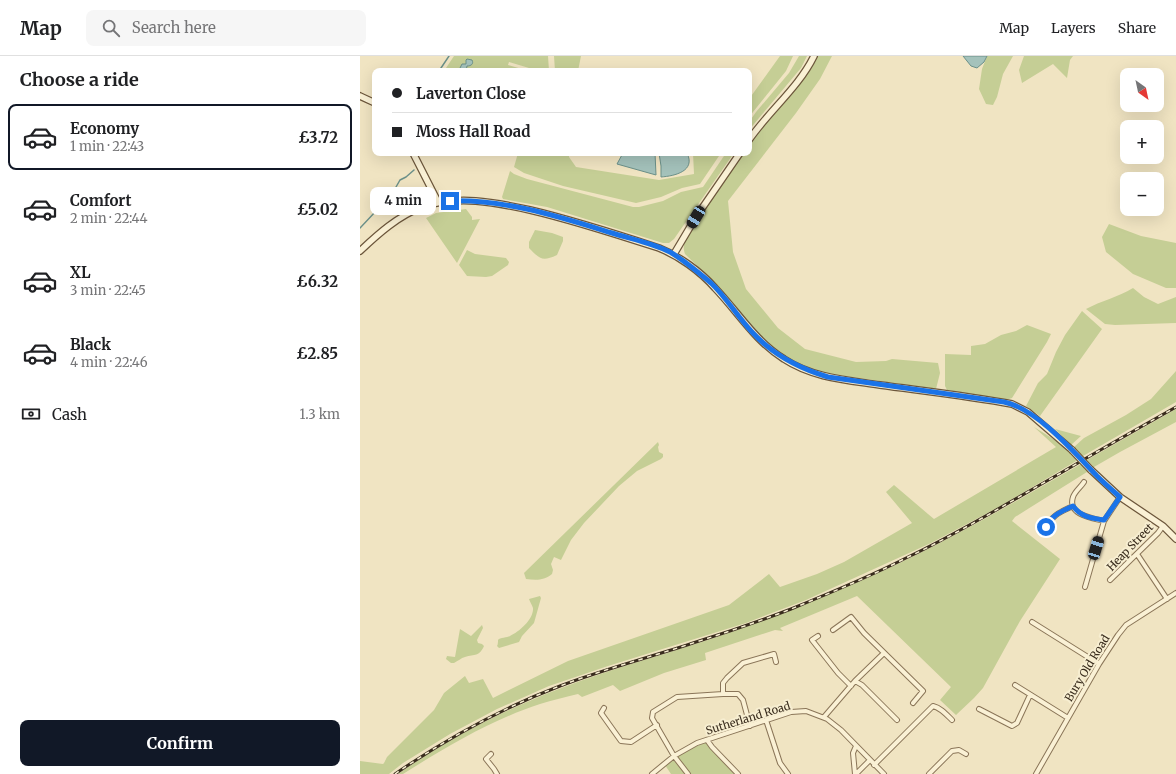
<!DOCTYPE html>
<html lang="en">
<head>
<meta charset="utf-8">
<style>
	body { margin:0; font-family:Merriweather,serif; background:#f6f6f6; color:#202124; height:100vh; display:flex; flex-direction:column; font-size:15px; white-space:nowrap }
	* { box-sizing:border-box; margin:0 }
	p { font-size:13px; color:#757577 }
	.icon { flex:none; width:22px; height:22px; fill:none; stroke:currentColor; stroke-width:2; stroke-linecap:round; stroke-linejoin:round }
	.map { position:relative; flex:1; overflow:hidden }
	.sheet { display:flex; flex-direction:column; background:#fff; width:360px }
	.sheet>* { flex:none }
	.top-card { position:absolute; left:12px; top:12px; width:380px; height:88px; border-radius:8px; box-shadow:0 4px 16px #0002; display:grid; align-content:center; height:88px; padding:0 20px; background:#fff }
	.needle { width:26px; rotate:147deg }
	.fabs { position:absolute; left:760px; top:12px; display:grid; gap:8px }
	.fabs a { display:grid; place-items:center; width:44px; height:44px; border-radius:8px; background:#fff; box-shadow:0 4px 16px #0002; font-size:20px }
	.end { position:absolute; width:18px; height:18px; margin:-9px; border:5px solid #1a73e8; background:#fff; box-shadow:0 0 0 2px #fff }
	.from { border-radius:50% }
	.bubble { position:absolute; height:28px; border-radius:8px; background:#fff; box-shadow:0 4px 16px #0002; font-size:13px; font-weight:700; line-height:28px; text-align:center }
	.car { position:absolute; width:12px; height:24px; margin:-12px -6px; border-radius:5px; box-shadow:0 0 3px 1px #0007; background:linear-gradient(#222 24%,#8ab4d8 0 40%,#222 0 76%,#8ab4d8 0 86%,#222 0) }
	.top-card b { display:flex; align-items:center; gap:14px; height:38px; font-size:15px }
	.top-card b+b { border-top:1px solid #e0e0e0 }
	.top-card i { width:10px; height:10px; background:#202124 }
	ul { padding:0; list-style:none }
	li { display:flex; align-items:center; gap:12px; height:66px; margin:0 8px 6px; padding:0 12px; border:2px solid transparent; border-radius:8px }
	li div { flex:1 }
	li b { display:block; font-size:15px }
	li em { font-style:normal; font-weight:700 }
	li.active { border-color:#111827 }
	li>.icon { width:36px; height:36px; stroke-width:1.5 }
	h2 { padding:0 20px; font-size:18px; line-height:48px }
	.pay { display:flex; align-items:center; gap:10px; height:44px; padding:0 20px; font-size:15px }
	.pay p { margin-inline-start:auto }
	.cta { display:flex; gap:8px; margin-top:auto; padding:8px 20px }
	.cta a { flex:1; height:46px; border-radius:8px; background:#111827; color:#fff; font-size:16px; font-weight:700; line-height:46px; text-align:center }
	header { display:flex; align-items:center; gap:24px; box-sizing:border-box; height:56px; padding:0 20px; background:#fff; border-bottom:1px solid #e0e0e0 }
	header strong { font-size:19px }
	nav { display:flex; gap:22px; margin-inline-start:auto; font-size:14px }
	.search { width:280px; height:36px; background:#f6f6f6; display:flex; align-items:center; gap:10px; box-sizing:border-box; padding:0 14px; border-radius:8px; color:#757577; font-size:15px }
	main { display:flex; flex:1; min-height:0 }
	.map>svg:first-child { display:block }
	.green { fill:#c5ce95 }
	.water { fill:#a4c2bb; stroke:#6b9089 }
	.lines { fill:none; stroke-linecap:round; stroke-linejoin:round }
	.stream { stroke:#6b9089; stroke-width:1.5 }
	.street-casing { stroke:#8a7558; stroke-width:6 }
	.secondary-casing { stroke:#6c563b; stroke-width:8 }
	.street { stroke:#faf1d5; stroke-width:4 }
	.secondary { stroke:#faf1d5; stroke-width:5.5 }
	.rail-casing { stroke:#392c1d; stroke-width:3 }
	.rail { stroke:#f7eed1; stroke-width:1.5; stroke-dasharray:4.5; stroke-linecap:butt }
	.secondary-bridge-casing { stroke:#6c563b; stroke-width:8; stroke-linecap:butt }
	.secondary-bridge { stroke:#faf1d5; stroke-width:5.5 }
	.route { stroke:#1a73e8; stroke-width:5 }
	.labels { text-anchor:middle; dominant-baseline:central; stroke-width:4; stroke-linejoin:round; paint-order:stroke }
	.street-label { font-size:11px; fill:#392c1d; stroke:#f7eed1 }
</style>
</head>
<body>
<header>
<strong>Map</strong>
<div class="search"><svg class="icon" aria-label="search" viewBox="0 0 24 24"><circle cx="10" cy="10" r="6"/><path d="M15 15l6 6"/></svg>Search here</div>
<nav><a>Map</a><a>Layers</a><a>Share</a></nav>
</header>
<main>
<section class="sheet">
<h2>Choose a ride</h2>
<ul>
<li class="active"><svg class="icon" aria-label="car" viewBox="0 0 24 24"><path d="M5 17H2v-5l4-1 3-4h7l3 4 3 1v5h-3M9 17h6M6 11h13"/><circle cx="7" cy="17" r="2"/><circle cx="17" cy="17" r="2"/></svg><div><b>Economy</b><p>1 min · 22:43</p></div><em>£3.72</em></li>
<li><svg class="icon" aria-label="car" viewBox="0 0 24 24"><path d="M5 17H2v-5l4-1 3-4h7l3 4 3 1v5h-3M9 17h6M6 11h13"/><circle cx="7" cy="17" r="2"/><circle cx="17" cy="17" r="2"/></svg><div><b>Comfort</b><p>2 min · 22:44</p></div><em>£5.02</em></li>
<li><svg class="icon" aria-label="car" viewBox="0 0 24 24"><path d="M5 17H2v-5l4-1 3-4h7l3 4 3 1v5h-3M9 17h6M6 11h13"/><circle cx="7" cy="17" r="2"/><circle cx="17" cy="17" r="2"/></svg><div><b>XL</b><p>3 min · 22:45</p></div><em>£6.32</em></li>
<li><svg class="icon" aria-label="car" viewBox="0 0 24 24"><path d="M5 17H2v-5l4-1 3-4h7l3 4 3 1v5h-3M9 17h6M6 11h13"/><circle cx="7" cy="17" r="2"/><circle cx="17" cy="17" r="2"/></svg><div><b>Black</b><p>4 min · 22:46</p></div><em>£2.85</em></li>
</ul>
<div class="pay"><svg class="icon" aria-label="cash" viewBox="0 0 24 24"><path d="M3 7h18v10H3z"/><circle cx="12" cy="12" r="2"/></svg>Cash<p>1.3 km</p></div>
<div class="cta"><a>Confirm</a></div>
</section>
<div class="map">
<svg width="816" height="718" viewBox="0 0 816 718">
	<rect width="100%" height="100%" fill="#f0e4c2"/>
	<!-- green -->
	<path class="green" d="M94 0H188L189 15H179L149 6 148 9 169 15H84Z
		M194 0H221L218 15H195Z
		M420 0H433L426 15 389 61V43Z
		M439 0H447L441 12 389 74V66L396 56 429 17Z
		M457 0H472L460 23 436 57 368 145 373 196 386 233 418 272 445 293 496 306 526 305 532 303 578 307 580 317 576 333 463 317C449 312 434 307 421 298 399 283 383 260 366 240 353 225 339 212 325 198 322 190 325 185 328 178L384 97H389V89L400 74 445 21Z
		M627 0H653L643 18 637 41 633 49 626 48 619 33 622 13Z
		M664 0H713L710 4 707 22 693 8 662 27 659 14Z
		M158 97H209V101L216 111 299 124 334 118 333 97H361L340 128 322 132 301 141 276 147 203 130 164 117 154 111Z
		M366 97H374L314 183 309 187H303L187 151 143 143 142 141 150 115 154 118 167 123 273 151H279L303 145 321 136 343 131Z
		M106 153 112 161V164L120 163 97 207 66 162 76 157Z
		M749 168 781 180 816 187V232H806L773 218 746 196 742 181Z
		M175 174 192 177 203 181V185L197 199C182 206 180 203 169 192V186Z
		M107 194 115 198 146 202 149 206 148 209 132 220 126 221 107 220 99 209Z
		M773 232 784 241 798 248 816 241V267L755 269 745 268 726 253C741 245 758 241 773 232Z
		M722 255 742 273 680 360 666 350 678 327 687 318 696 296 705 279Z
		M667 269 691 278 687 286 652 342 646 344 587 334 585 330V298L611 299V290L625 288 641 279 656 275Z
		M816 311V346L723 400 714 391 724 382 766 359 791 343 816 315Z
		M816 353V366L760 396 734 411 727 404Z
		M674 371 703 389 718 404 637 452 571 487 446 544 386 567 248 610 189 630 137 653 90 678 43 707 29 718H0V705L23 708 24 707 27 701 74 654 84 637 105 620 109 627 123 623 133 642 208 605 369 549 409 518 420 531 457 518 484 506 552 467 526 436 534 429 568 458 574 463 696 391Z
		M695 373 721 380 711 389Z
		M298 386 299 389 298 391 299 396 303 398V401L301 403 277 415 259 430 224 467 211 484 201 504 194 501 191 508 193 514 192 518C184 525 175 524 166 523L164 517Z
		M721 408 727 414V416L655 461 652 465 700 503 660 565 623 632 614 642 596 659 580 644 591 631 497 540 420 572 423 575 415 574 345 597 346 604 304 617 260 635 253 629 222 641 218 638C206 641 192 644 180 648 131 664 86 691 43 718H38C94 678 158 647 223 624 277 605 334 590 388 570 445 549 501 526 556 499 612 471 667 439 721 408Z
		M180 540 181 542 174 567 162 580 159 586 139 592 137 590C138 589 138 585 138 584 140 581 147 582 150 580 159 576 174 563 173 552 172 549 170 546 169 543Z
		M122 569 123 572 117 584 118 587 122 588 124 590C119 601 115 598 105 601 101 602 98 605 94 607H91L86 603 87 600 95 601 100 573 111 580Z
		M349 685 380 718H311L305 709 325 695Z"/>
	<!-- water -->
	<path class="water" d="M603 0H627L624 6 617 12 611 10Z
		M107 3 112 4C114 8 111 10 107 10L106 15H102L100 12 102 8H106V4Z
		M263 97H295L296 119 257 108Z
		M299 97H327C336 115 315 120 301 121V110Z"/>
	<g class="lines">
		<!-- stream -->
		<path class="stream" d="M79 15 89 0
			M63 99V97
			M0 172 32 138 40 124 46 121 54 114"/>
		<defs>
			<path id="street" d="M724 426C721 431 715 435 713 441 707 459 732 462 744 465
				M686 471C693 458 701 456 713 450
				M777 498 807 543
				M750 524 798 477 803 470
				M725 531 744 465 760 441
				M672 566 739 608
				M473 574 491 561 504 577 563 635 553 647
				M458 580 452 584 478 617 491 630
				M495 625 502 629 537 664
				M655 629 708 662
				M363 638V627L367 622 383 607 414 598 416 606
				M244 652 241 657 261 685 271 686 297 669
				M619 653 652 670 657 667 670 639
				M464 661 495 625 524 597
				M406 664 420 707 428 718
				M347 684 352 691 378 718
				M131 698 126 703 134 713 137 718
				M514 709 573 650C581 652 586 658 592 664
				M292 718 314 700 337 687 431 656 446 655 467 663 481 674 524 718
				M328 718 314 700 292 662 293 656 317 641 363 638H378L383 644 390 670
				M495 718 493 697 496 690
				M496 718 510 704
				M569 718 592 695 599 694 606 698
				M676 718 739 608 758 579 766 569 816 537"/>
			<path id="secondary" d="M0 40 15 47
				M389 84C409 55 439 31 454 0
				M53 97 78 146
				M0 195C18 178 38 160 62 151 97 139 134 146 170 154 213 164 256 178 299 192 319 200 340 215 355 232 378 256 395 285 424 303 453 322 487 324 520 329 564 335 609 340 652 348L668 356 712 394
				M314 198 336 161 380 97
				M731 414 760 441 803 470 816 483"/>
		</defs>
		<!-- street casing -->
		<use href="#street" class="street-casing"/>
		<!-- secondary casing -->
		<use href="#secondary" class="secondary-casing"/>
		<!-- street -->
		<use href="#street" class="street"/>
		<!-- secondary -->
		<use href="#secondary" class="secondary"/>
		<defs>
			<path id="rail" d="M35 718C86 683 142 652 200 630 244 613 291 601 336 586 368 576 400 565 431 553 470 537 509 521 546 502 599 477 648 447 699 418 738 395 777 373 816 351"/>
		</defs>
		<!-- rail casing -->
		<use href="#rail" class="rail-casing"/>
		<!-- rail -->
		<use href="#rail" class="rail"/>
		<defs>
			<path id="secondary-bridge" d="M712 394 731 414"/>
		</defs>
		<!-- secondary-bridge casing -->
		<use href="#secondary-bridge" class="secondary-bridge-casing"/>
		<!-- secondary-bridge -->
		<use href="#secondary-bridge" class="secondary-bridge"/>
	</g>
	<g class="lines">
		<!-- route -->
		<path class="route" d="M90 145C145 143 200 161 252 177 271 183 292 187 310 196 324 204 338 216 351 227 366 241 377 260 392 276 413 299 438 312 468 321L644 346C676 352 715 397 737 420 744 427 752 434 760 441L744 464C731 462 721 461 713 450 701 456 693 458 686 471"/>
	</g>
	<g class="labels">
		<!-- street labels -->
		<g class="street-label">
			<text transform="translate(770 491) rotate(-46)">Heap Street</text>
			<text transform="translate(727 612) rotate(-59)">Bury Old Road</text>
			<text transform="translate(388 662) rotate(-17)">Sutherland Road</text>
		</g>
	</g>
</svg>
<div class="fabs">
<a><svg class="needle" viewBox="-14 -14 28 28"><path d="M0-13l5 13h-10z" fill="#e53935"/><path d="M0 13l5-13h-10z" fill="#757577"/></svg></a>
<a>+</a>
<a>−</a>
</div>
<i class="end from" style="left:686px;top:471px"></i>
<i class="end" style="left:90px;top:145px"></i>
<div class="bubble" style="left:10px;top:131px;width:66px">4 min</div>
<i class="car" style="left:336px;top:161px;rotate:211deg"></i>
<i class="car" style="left:736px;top:492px;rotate:17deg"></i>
<div class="top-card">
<b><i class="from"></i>Laverton Close</b>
<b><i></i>Moss Hall Road</b>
</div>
</div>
</main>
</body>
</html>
